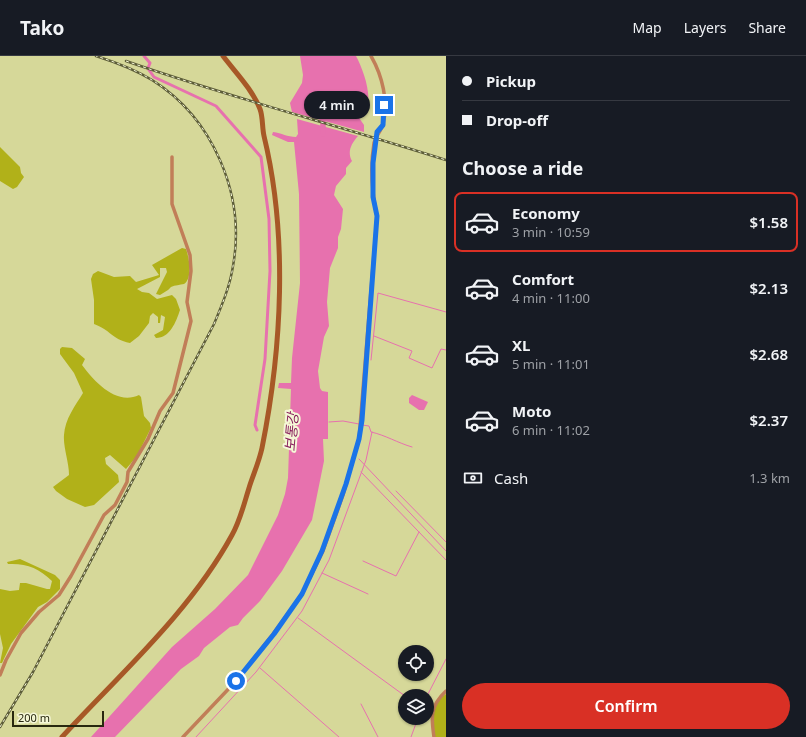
<!DOCTYPE html>
<html lang="en">
<head>
<meta charset="utf-8">
<style>
	body { margin:0; font-family:"Noto Sans","Noto Sans KR",sans-serif; background:#20242c; color:#f1f3f6; height:100vh; display:flex; flex-direction:column; font-size:15px; white-space:nowrap }
	* { box-sizing:border-box; margin:0 }
	p { font-size:13px; color:#9ea1a6 }
	.icon { flex:none; width:22px; height:22px; fill:none; stroke:currentColor; stroke-width:2; stroke-linecap:round; stroke-linejoin:round }
	.map { position:relative; flex:1; overflow:hidden }
	.sheet { display:flex; flex-direction:column; background:#171b24; width:360px }
	.sheet>* { flex:none }
	.top-card { display:grid; align-content:center; height:88px; padding:0 16px; background:#171b24 }
	.fabs { position:absolute; left:398px; top:589px; display:grid; gap:8px }
	.fabs a { display:grid; place-items:center; width:36px; height:36px; border-radius:50%; background:#171b24; box-shadow:0 1px 3px #0004; font-size:20px }
	.scale { position:absolute; left:12px; bottom:10px; width:92px; box-sizing:border-box; padding-left:4px; border:2px solid #28280f; border-top:0; font-size:11px; line-height:14px; white-space:nowrap; color:#28280f; -webkit-text-stroke:3px #f5f7d7; paint-order:stroke }
	.end { position:absolute; width:18px; height:18px; margin:-9px; border:5px solid #1a73e8; background:#fff; box-shadow:0 0 0 2px #fff }
	.from { border-radius:50% }
	.bubble { position:absolute; height:28px; border-radius:14px; background:#171b24; box-shadow:0 1px 3px #0004; font-size:13px; font-weight:600; line-height:28px; text-align:center }
	.top-card b { display:flex; align-items:center; gap:14px; height:38px; font-size:15px }
	.top-card b+b { border-top:1px solid #363941 }
	.top-card i { width:10px; height:10px; background:#f1f3f6 }
	ul { padding:0; list-style:none }
	li { display:flex; align-items:center; gap:12px; height:60px; margin:0 8px 6px; padding:0 8px; border:2px solid transparent; border-radius:8px }
	li div { flex:1 }
	li b { display:block; font-size:15px }
	li em { font-style:normal; font-weight:600 }
	li.on { border-color:#d93025 }
	li>.icon { width:36px; height:36px; stroke-width:1.5 }
	h2 { padding:0 16px; font-size:18px; line-height:48px }
	.pay { display:flex; align-items:center; gap:10px; height:44px; padding:0 16px; font-size:15px }
	.pay p { margin-inline-start:auto }
	.cta { display:flex; gap:8px; margin-top:auto; padding:8px 16px }
	.cta a { flex:1; height:46px; border-radius:24px; background:#d93025; color:#fff; font-size:16px; font-weight:600; line-height:46px; text-align:center }
	header { display:flex; align-items:center; gap:24px; box-sizing:border-box; height:56px; padding:0 20px; background:#171b24; border-bottom:1px solid #363941 }
	header strong { font-size:19px }
	nav { display:flex; gap:22px; margin-inline-start:auto; font-size:14px }
	main { display:flex; flex:1; min-height:0 }
	.map>svg:first-child { display:block }
	.green { fill:#b1b119 }
	.water { fill:#e771ae }
	.lines { fill:none; stroke-linecap:round; stroke-linejoin:round }
	.stream { stroke:#e771ae; stroke-width:1 }
	.canal { stroke:#e771ae; stroke-width:3 }
	.river { stroke:#e771ae; stroke-width:5.5 }
	.minor { stroke:#c17e58; stroke-width:3.5 }
	.secondary { stroke:#a75827; stroke-width:5 }
	.rail-casing { stroke:#5d5d39; stroke-width:2.5 }
	.rail { stroke:#f5f7d7; stroke-width:1; stroke-dasharray:3; stroke-linecap:butt }
	.route { stroke:#1a73e8; stroke-width:5 }
	.labels { text-anchor:middle; dominant-baseline:central; stroke-width:4; stroke-linejoin:round; paint-order:stroke }
	.water-label { font-size:14px; font-style:italic; fill:#881e5c; stroke:#f5f7d7 }
</style>
</head>
<body>
<header>
<strong>Tako</strong>
<nav><a>Map</a><a>Layers</a><a>Share</a></nav>
</header>
<main>
<div class="map">
<svg width="446" height="681" viewBox="0 0 446 681">
	<rect width="100%" height="100%" fill="#d6d899"/>
	<!-- green -->
	<path class="green" d="M0 91 20 111 21 117 24 121 17 131 13 133 0 125Z
		M182 192 186 193C189 201 193 222 184 228 180 229 175 229 171 231L168 234 160 239 156 238 167 216 166 212H160V221L137 233 142 236 149 237 157 243 172 239 176 243 180 254C176 266 170 282 156 282L154 279 163 274 165 261 161 259 160 267H158V261L153 257 150 260 149 267 139 280 130 287C111 283 111 274 94 268V244L91 223 93 218 98 215 114 221 130 220 136 226 159 219 152 209Z
		M62 291 72 292 85 303 82 309C94 325 116 350 139 339L141 341 144 360 150 367 151 372 137 400 126 413 110 399 105 402 106 408 118 419 119 426 94 449 85 451 67 443 56 435 53 431 69 419C69 406 63 391 64 379 65 363 75 350 83 337L74 317 60 298V293Z
		M20 503 55 519 60 524V533L47 546 38 551 11 588 2 607H0L3 592 0 578V533L10 535 19 534 20 527H26L47 533H50L52 525C39 512 26 507 8 508L7 506Z
		M446 638V681H435C433 666 431 647 446 638Z"/>
	<!-- water -->
	<path class="water" d="M300 0H356C363 13 373 40 366 54L357 59 364 69V76L292 56 290 47 302 27 303 19Z
		M297 63 358 80C351 88 347 96 352 105L346 112V118L336 130 334 139 343 153 341 173 338 181V192L330 212 327 246 329 270 324 281 318 315 320 332 322 335 328 336V383H323L324 405 312 464 282 515 260 545 243 562 238 569 230 571 204 592 199 600 181 613 115 681H91L172 591 215 553 248 519 278 459 285 438 288 422 291 333 278 332 279 327H291L292 302 300 227 299 138 294 86H288L272 79 273 76C282 77 287 81 296 81L298 78Z
		M412 339 428 346 424 354H419L409 347V342Z"/>
	<g class="lines">
		<!-- stream -->
		<path class="stream" d="M374 280 412 295 409 302 432 312 441 293 446 294
			M371 304 378 237 446 256
			M329 366 343 365 359 368
			M362 369 369 370 371 376C385 379 398 387 412 391
			M359 403 446 495
			M361 416 446 504
			M396 435 446 486
			M363 505 396 520 419 476
			M322 517 368 538
			M298 562 405 640
			M260 612 339 681
			M427 640 446 603
			M361 648 378 681
			M427 657 429 659
			M196 681 256 616 302 555 329 504 366 404 372 376
			M411 681 418 662"/>
		<!-- canal -->
		<path class="canal" d="M144 0 150 7 148 12
			M149 14 154 21 216 50 261 101 269 163 270 215 265 303 255 369 257 374"/>
		<!-- river -->
		<path class="river" d="M323 59V78"/>
		<!-- minor -->
		<path class="minor" d="M0 619 6 604 21 577 39 556 59 539 71 520 104 459 115 449 127 426 128 416 148 383 160 355 173 337 191 265 187 246 191 215 190 199 172 148V101
			M183 681 236 625 273 578 302 538 323 495 343 439 359 383 377 160C372 137 370 111 374 87 376 79 382 74 383 68 389 46 382 19 371 0
			M434 681C431 661 430 650 446 635"/>
		<!-- secondary -->
		<path class="secondary" d="M62 681C121 617 190 556 232 479 240 465 244 448 249 432 253 419 259 406 262 392 282 292 288 179 264 80 262 71 263 61 260 53 252 33 236 17 223 0"/>
		<defs>
			<path id="rail" d="M126 5C232 42 340 70 446 104
				M0 671 33 616 214 268C222 249 230 230 233 210 246 139 213 62 152 24 134 13 115 6 96 0"/>
		</defs>
		<!-- rail casing -->
		<use href="#rail" class="rail-casing"/>
		<!-- rail -->
		<use href="#rail" class="rail"/>
	</g>
	<g class="lines">
		<!-- route -->
		<path class="route" d="M236 625 274 578 302 538 322 495 346 428 359 383 362 364 377 160 373 141V107L377 76 383 69 384 49"/>
	</g>
	<g class="labels">
		<!-- water labels -->
		<g class="water-label">
			<text transform="translate(291 376) rotate(-85)">보통강</text>
		</g>
	</g>
</svg>
<div class="fabs">
<a><svg class="icon" aria-label="locate" viewBox="0 0 24 24"><circle cx="12" cy="12" r="6"/><path d="M12 2v4M12 18v4M2 12h4M18 12h4"/></svg></a>
<a><svg class="icon" aria-label="layers" viewBox="0 0 24 24"><path d="M12 4l9 5-9 5-9-5zM3 14l9 5 9-5"/></svg></a>
</div>
<div class="scale">200 m</div>
<i class="end from" style="left:236px;top:625px"></i>
<i class="end" style="left:384px;top:49px"></i>
<div class="bubble" style="left:304px;top:35px;width:66px">4 min</div>
</div>
<section class="sheet">
<div class="top-card">
<b><i class="from"></i>Pickup</b>
<b><i></i>Drop-off</b>
</div>
<h2>Choose a ride</h2>
<ul>
<li class="on"><svg class="icon" aria-label="car" viewBox="0 0 24 24"><path d="M5 17H2v-5l4-1 3-4h7l3 4 3 1v5h-3M9 17h6M6 11h13"/><circle cx="7" cy="17" r="2"/><circle cx="17" cy="17" r="2"/></svg><div><b>Economy</b><p>3 min · 10:59</p></div><em>$1.58</em></li>
<li><svg class="icon" aria-label="car" viewBox="0 0 24 24"><path d="M5 17H2v-5l4-1 3-4h7l3 4 3 1v5h-3M9 17h6M6 11h13"/><circle cx="7" cy="17" r="2"/><circle cx="17" cy="17" r="2"/></svg><div><b>Comfort</b><p>4 min · 11:00</p></div><em>$2.13</em></li>
<li><svg class="icon" aria-label="car" viewBox="0 0 24 24"><path d="M5 17H2v-5l4-1 3-4h7l3 4 3 1v5h-3M9 17h6M6 11h13"/><circle cx="7" cy="17" r="2"/><circle cx="17" cy="17" r="2"/></svg><div><b>XL</b><p>5 min · 11:01</p></div><em>$2.68</em></li>
<li><svg class="icon" aria-label="car" viewBox="0 0 24 24"><path d="M5 17H2v-5l4-1 3-4h7l3 4 3 1v5h-3M9 17h6M6 11h13"/><circle cx="7" cy="17" r="2"/><circle cx="17" cy="17" r="2"/></svg><div><b>Moto</b><p>6 min · 11:02</p></div><em>$2.37</em></li>
</ul>
<div class="pay"><svg class="icon" aria-label="cash" viewBox="0 0 24 24"><path d="M3 7h18v10H3z"/><circle cx="12" cy="12" r="2"/></svg>Cash<p>1.3 km</p></div>
<div class="cta"><a>Confirm</a></div>
</section>
</main>
</body>
</html>
